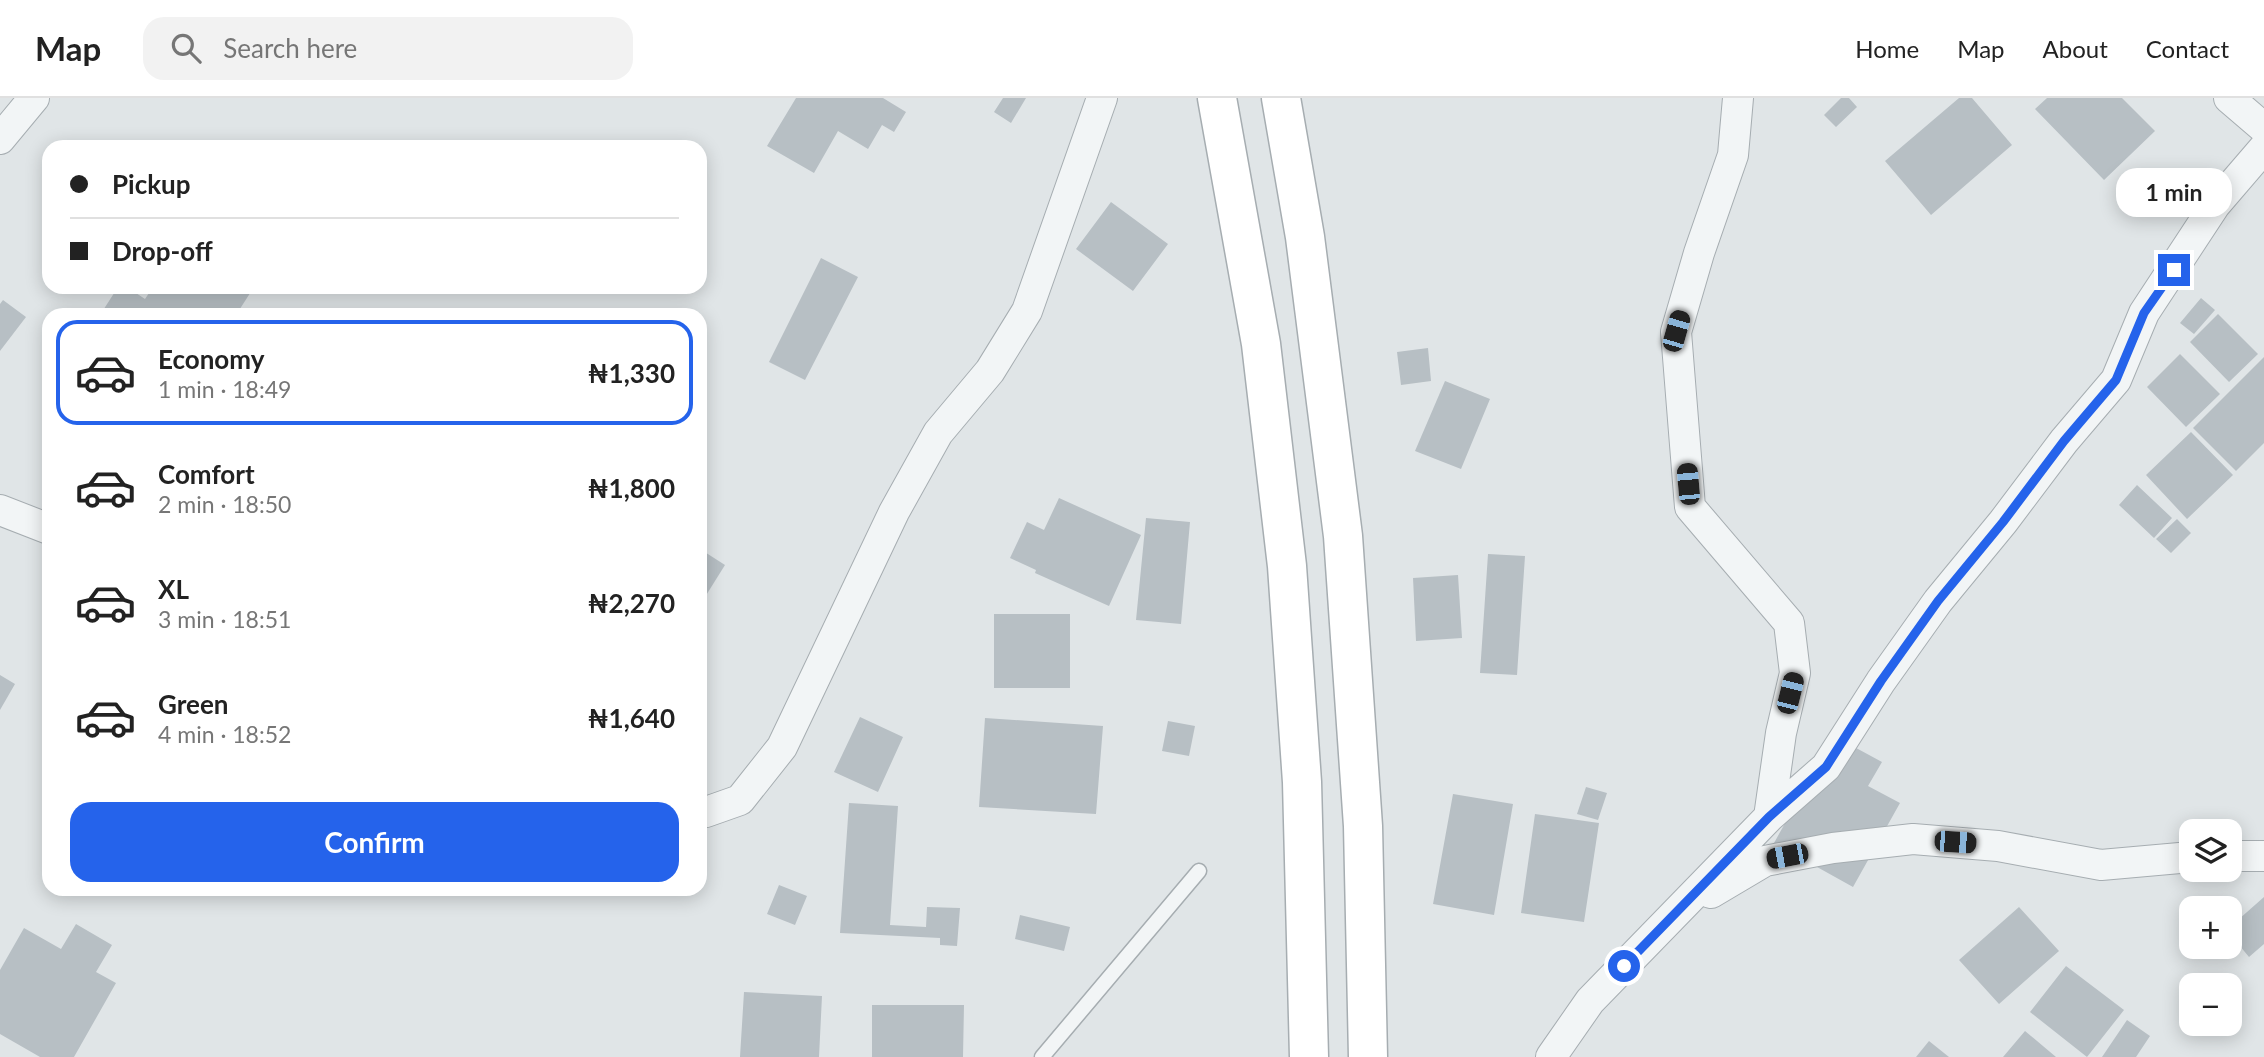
<!DOCTYPE html>
<html lang="en">
<head>
<meta charset="utf-8">
<style>
	body { margin:0; font-family:Lato,sans-serif; background:#f2f2f2; color:#222; height:100vh; display:flex; flex-direction:column; font-size:26px; white-space:nowrap }
	* { box-sizing:border-box; margin:0 }
	p { font-size:23px; color:#767676 }
	.icon { flex:none; width:38px; height:38px; fill:none; stroke:currentColor; stroke-width:2; stroke-linecap:round; stroke-linejoin:round }
	.map { position:relative; flex:1; overflow:hidden }
	.side { position:absolute; left:42px; top:210px; width:665px; height:588px; display:flex; flex-direction:column; background:#fff; border-radius:21px; box-shadow:0 4px 18px #0003 }
	.side>* { flex:none }
	.guide { position:absolute; left:42px; top:42px; width:665px; height:154px; border-radius:21px; box-shadow:0 4px 18px #0003; display:grid; align-content:center; height:154px; padding:0 28px; background:#fff }
	.controls { position:absolute; left:2179px; top:721px; display:grid; gap:14px }
	.controls a { display:grid; place-items:center; width:63px; height:63px; border-radius:14px; background:#fff; box-shadow:0 4px 18px #0003; font-size:35px }
	.end { position:absolute; width:32px; height:32px; margin:-16px; border:9px solid #2563eb; background:#fff; box-shadow:0 0 0 4px #fff }
	.from { border-radius:50% }
	.bubble { position:absolute; height:49px; border-radius:21px; background:#fff; box-shadow:0 4px 18px #0003; font-size:23px; font-weight:700; line-height:49px; text-align:center }
	.car { position:absolute; width:21px; height:42px; margin:-21px -10px; border-radius:9px; box-shadow:0 0 5px 2px #0007; background:linear-gradient(#222 24%,#8ab4d8 0 40%,#222 0 76%,#8ab4d8 0 86%,#222 0) }
	.guide b { display:flex; align-items:center; gap:24px; height:66px; font-size:26px }
	.guide b+b { border-top:2px solid #e0e0e0 }
	.guide i { width:18px; height:18px; background:#222 }
	ul { padding:12px 0 0; list-style:none }
	li { display:flex; align-items:center; gap:21px; height:105px; margin:0 14px 10px; padding:0 14px; border:4px solid transparent; border-radius:21px }
	li div { flex:1 }
	li b { display:block; font-size:26px }
	li em { font-style:normal; font-weight:700 }
	li.active { border-color:#2563eb }
	li>.icon { width:63px; height:63px; stroke-width:1.5 }
	.action { display:flex; gap:14px; margin-top:auto; padding:14px 28px }
	.action a { flex:1; height:80px; border-radius:21px; background:#2563eb; color:#fff; font-size:28px; font-weight:700; line-height:80px; text-align:center }
	header { display:flex; align-items:center; gap:42px; box-sizing:border-box; height:98px; padding:0 35px; background:#fff; border-bottom:2px solid #e0e0e0 }
	header strong { font-size:33px }
	nav { display:flex; gap:38px; margin-inline-start:auto; font-size:24px }
	.search { width:490px; height:63px; background:#f2f2f2; display:flex; align-items:center; gap:18px; box-sizing:border-box; padding:0 24px; border-radius:21px; color:#767676; font-size:26px }
	.map>svg:first-child { display:block }
	.building { fill:#b7bfc4 }
	.lines { fill:none; stroke-linecap:round; stroke-linejoin:round }
	.service-casing { stroke:#a6adb1; stroke-width:17 }
	.minor-casing { stroke:#a6adb1; stroke-width:32 }
	.secondary-casing { stroke:#a6adb1; stroke-width:41 }
	.service { stroke:#f2f5f6; stroke-width:14 }
	.minor { stroke:#f2f5f6; stroke-width:30 }
	.secondary { stroke:#fff; stroke-width:38 }
	.route { stroke:#2563eb; stroke-width:9 }
</style>
</head>
<body>
<header>
<strong>Map</strong>
<div class="search"><svg class="icon" aria-label="search" viewBox="0 0 24 24"><circle cx="10" cy="10" r="6"/><path d="M15 15l6 6"/></svg>Search here</div>
<nav><a>Home</a><a>Map</a><a>About</a><a>Contact</a></nav>
</header>
<div class="map">
<svg width="2264" height="959" viewBox="0 0 2264 959">
	<rect width="100%" height="100%" fill="#e0e5e7"/>
	<!-- building -->
	<path class="building" d="M796 0H883L906 14 894 34 882 27 868 51 838 33 814 75 767 48Z
		M1003 0H1026L1011 25 994 14Z
		M1841 0H1849L1857 9 1836 29 1824 17Z
		M1959 0H1972L2012 47 1931 117 1885 63Z
		M2047 0H2122L2155 33 2104 82 2035 11Z
		M1111 104 1168 146 1133 193 1076 151Z
		M821 160 858 179 805 282 769 264Z
		M118 189H127L145 201 153 189H254L236 217H100Z
		M2201 200 2215 212 2194 236 2180 225Z
		M3 202 26 219 0 253V206Z
		M2218 216 2258 256 2229 284 2190 244Z
		M1428 250 1431 283 1401 287 1397 254Z
		M2180 256 2220 296 2186 329 2147 289Z
		M2264 259V345L2236 373 2193 330Z
		M1445 283 1490 301 1461 371 1415 353Z
		M2191 334 2233 377 2187 421 2146 377Z
		M2137 387 2172 420 2154 440 2119 407Z
		M1059 400 1141 437 1109 508 1035 475 1036 472 1010 460 1027 424 1044 432Z
		M1146 420 1190 424 1181 526 1136 522Z
		M2177 421 2191 435 2171 455 2156 441Z
		M700 451 725 467 700 507Z
		M1488 456 1525 458 1517 577 1480 575Z
		M1458 477 1462 540 1416 543 1413 480Z
		M994 516H1070V590H994Z
		M0 577 15 586 0 612Z
		M860 619 903 639 878 694 834 674Z
		M985 620 1103 628 1096 716 979 709Z
		M1168 623 1195 628 1189 658 1162 653Z
		M1834 638 1882 664 1868 688 1900 705 1853 789 1774 745Z
		M1586 689 1607 695 1598 722 1577 716Z
		M1453 696 1513 706 1494 817 1433 806Z
		M849 705 898 708 890 827 926 829 927 809 960 810 957 848 940 847V840L840 835Z
		M1535 716 1599 725 1584 824 1521 815Z
		M779 787 807 798 795 827 767 816Z
		M2264 799V846L2249 859 2230 836V829Z
		M2019 809 2059 853 1999 906 1959 862Z
		M1020 817 1070 829 1064 853 1015 841Z
		M76 826 112 847 96 874 116 885 74 959H40L0 936V872L24 830 61 851Z
		M2066 868 2124 912 2087 959 2030 914Z
		M744 894 822 898 819 959H740Z
		M872 907H964L963 959H872Z
		M2127 922 2150 938 2136 959H2102Z
		M2025 933 2056 959H2003Z
		M1929 943 1949 959H1916Z"/>
	<g class="lines">
		<defs>
			<path id="service" d="M1042 959 1199 773"/>
			<path id="minor" d="M1738 0 1733 57 1699 155 1676 234 1690 409 1789 525 1795 575 1781 635 1769 719
				M2229 0 2264 30
				M0 41 34 0
				M0 412 49 431
				M700 712 706 714 740 702 782 649 894 414 938 335 990 273 1027 213 1102 0
				M2230 758H2264
				M1711 795 1765 763 1833 750 1913 741 1998 748 2101 767 2191 759
				M1551 959 1590 903 1769 719 1826 669 1881 583 1938 503 2003 424 2064 343 2116 282 2144 215 2215 107 2264 50"/>
			<path id="secondary" d="M1217 0 1261 246 1287 468 1302 684 1309 959
				M1281 0 1305 139 1343 438 1363 728 1368 959"/>
		</defs>
		<!-- service casing -->
		<use href="#service" class="service-casing"/>
		<!-- minor casing -->
		<use href="#minor" class="minor-casing"/>
		<!-- secondary casing -->
		<use href="#secondary" class="secondary-casing"/>
		<!-- service -->
		<use href="#service" class="service"/>
		<!-- minor -->
		<use href="#minor" class="minor"/>
		<!-- secondary -->
		<use href="#secondary" class="secondary"/>
	</g>
	<g class="lines">
		<!-- route -->
		<path class="route" d="M1624 868 1769 719 1826 669 1881 583 1938 503 2003 424 2064 343 2116 282 2144 215 2174 172"/>
	</g>
</svg>
<div class="controls">
<a><svg class="icon" aria-label="layers" viewBox="0 0 24 24"><path d="M12 4l9 5-9 5-9-5zM3 14l9 5 9-5"/></svg></a>
<a>+</a>
<a>−</a>
</div>
<i class="end from" style="left:1624px;top:868px"></i>
<i class="end" style="left:2174px;top:172px"></i>
<div class="bubble" style="left:2116px;top:70px;width:116px">1 min</div>
<i class="car" style="left:1676px;top:233px;rotate:16deg"></i>
<i class="car" style="left:1688px;top:386px;rotate:355deg"></i>
<i class="car" style="left:1790px;top:595px;rotate:14deg"></i>
<i class="car" style="left:1955px;top:744px;rotate:94deg"></i>
<i class="car" style="left:1787px;top:758px;rotate:259deg"></i>
<div class="guide">
<b><i class="from"></i>Pickup</b>
<b><i></i>Drop-off</b>
</div>
<section class="side">
<ul>
<li class="active"><svg class="icon" aria-label="car" viewBox="0 0 24 24"><path d="M5 17H2v-5l4-1 3-4h7l3 4 3 1v5h-3M9 17h6M6 11h13"/><circle cx="7" cy="17" r="2"/><circle cx="17" cy="17" r="2"/></svg><div><b>Economy</b><p>1 min · 18:49</p></div><em>₦1,330</em></li>
<li><svg class="icon" aria-label="car" viewBox="0 0 24 24"><path d="M5 17H2v-5l4-1 3-4h7l3 4 3 1v5h-3M9 17h6M6 11h13"/><circle cx="7" cy="17" r="2"/><circle cx="17" cy="17" r="2"/></svg><div><b>Comfort</b><p>2 min · 18:50</p></div><em>₦1,800</em></li>
<li><svg class="icon" aria-label="car" viewBox="0 0 24 24"><path d="M5 17H2v-5l4-1 3-4h7l3 4 3 1v5h-3M9 17h6M6 11h13"/><circle cx="7" cy="17" r="2"/><circle cx="17" cy="17" r="2"/></svg><div><b>XL</b><p>3 min · 18:51</p></div><em>₦2,270</em></li>
<li><svg class="icon" aria-label="car" viewBox="0 0 24 24"><path d="M5 17H2v-5l4-1 3-4h7l3 4 3 1v5h-3M9 17h6M6 11h13"/><circle cx="7" cy="17" r="2"/><circle cx="17" cy="17" r="2"/></svg><div><b>Green</b><p>4 min · 18:52</p></div><em>₦1,640</em></li>
</ul>
<div class="action"><a>Confirm</a></div>
</section>
</div>
</body>
</html>
